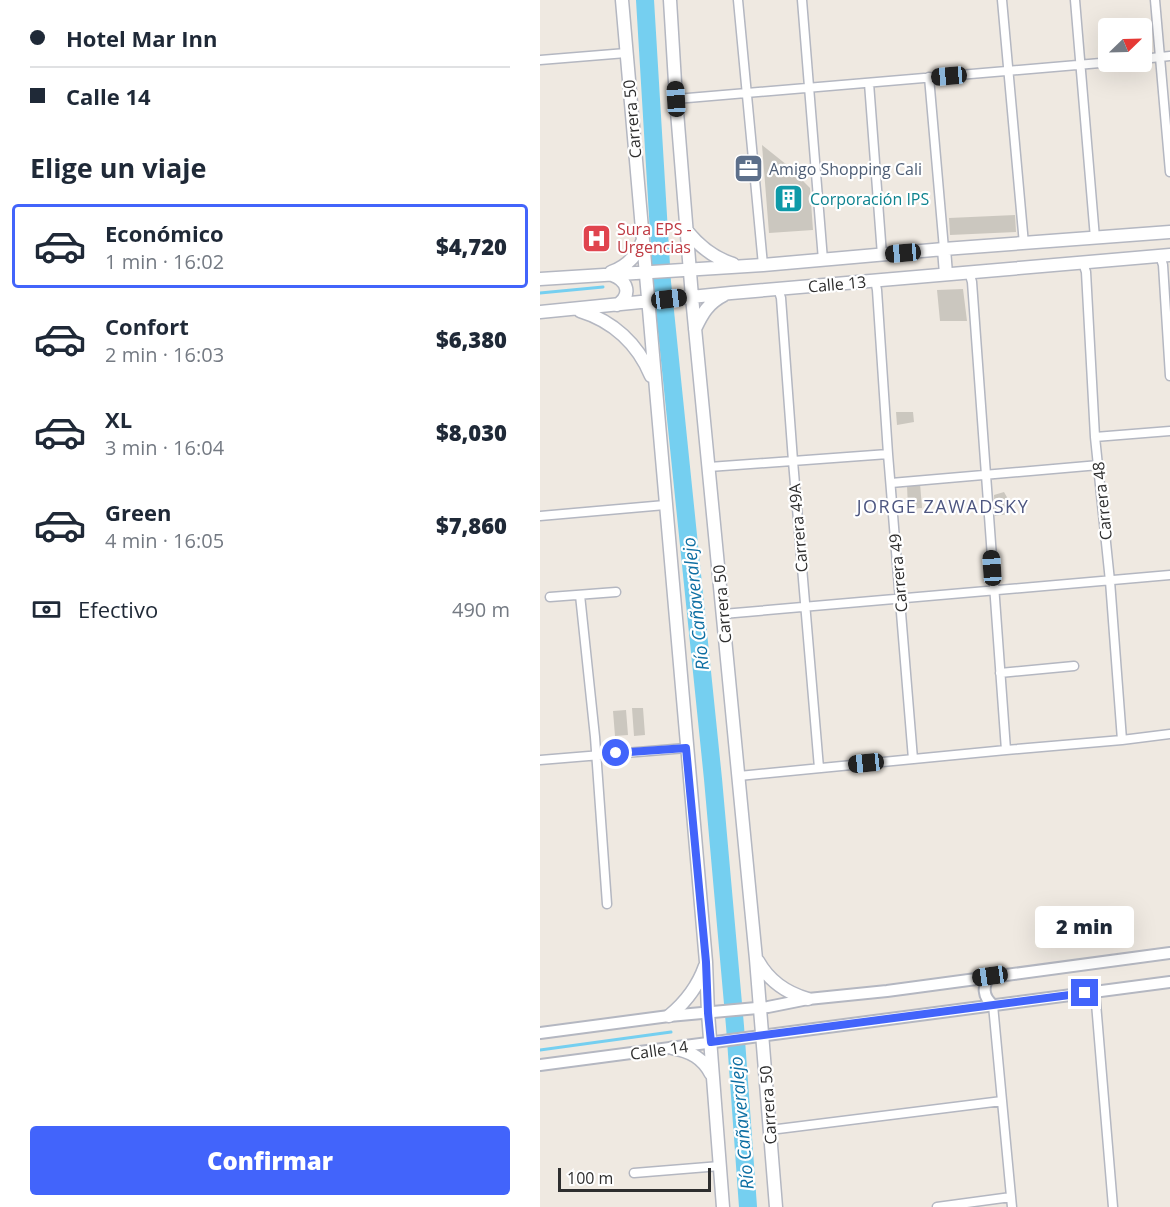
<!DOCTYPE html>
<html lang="es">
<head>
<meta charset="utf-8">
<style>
	body { margin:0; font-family:"Open Sans",sans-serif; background:#f2f2f3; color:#1f2937; height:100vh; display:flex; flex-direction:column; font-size:22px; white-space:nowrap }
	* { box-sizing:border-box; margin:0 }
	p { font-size:20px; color:#747a83 }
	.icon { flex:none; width:33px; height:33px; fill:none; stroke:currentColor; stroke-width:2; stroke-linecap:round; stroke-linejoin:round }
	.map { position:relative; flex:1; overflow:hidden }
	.drawer { display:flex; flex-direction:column; background:#fff; width:540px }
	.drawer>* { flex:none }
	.hud { display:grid; align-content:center; height:132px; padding:0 30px; background:#fff }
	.needle { width:39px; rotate:67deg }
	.buttons { position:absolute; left:558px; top:18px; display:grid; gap:12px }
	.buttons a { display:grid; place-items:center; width:54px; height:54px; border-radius:6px; background:#fff; box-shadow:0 6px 24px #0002; font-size:30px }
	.scale { position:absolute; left:18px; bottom:15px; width:153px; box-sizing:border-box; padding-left:6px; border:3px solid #2e2e2e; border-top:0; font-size:16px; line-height:21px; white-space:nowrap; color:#2e2e2e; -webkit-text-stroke:4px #fff; paint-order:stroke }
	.end { position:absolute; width:27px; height:27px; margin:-14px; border:8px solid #4264fb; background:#fff; box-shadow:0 0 0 3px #fff }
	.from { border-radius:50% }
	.bubble { position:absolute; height:42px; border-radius:6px; background:#fff; box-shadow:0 6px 24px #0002; font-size:20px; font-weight:800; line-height:42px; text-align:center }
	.car { position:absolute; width:18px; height:36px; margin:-18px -9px; border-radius:8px; box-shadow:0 0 4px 2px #0007; background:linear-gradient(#222 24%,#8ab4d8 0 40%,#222 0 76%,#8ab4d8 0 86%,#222 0) }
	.hud b { display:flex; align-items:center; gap:21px; height:57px; font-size:22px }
	.hud b+b { border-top:2px solid #e0e1e3 }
	.hud i { width:15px; height:15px; background:#1f2937 }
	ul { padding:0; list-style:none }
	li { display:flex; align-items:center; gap:18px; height:84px; margin:0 12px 9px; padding:0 18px; border:3px solid transparent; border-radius:6px }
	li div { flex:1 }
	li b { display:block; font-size:22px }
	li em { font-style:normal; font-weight:800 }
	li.selected { border-color:#4264fb }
	li>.icon { width:54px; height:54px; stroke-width:1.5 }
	h2 { padding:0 30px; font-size:27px; line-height:72px }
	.pay { display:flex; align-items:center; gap:15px; height:66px; padding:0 30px; font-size:22px }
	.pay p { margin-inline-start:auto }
	.cta { display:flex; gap:12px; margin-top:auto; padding:12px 30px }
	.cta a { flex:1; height:69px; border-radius:6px; background:#4264fb; color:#fff; font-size:24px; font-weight:800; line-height:69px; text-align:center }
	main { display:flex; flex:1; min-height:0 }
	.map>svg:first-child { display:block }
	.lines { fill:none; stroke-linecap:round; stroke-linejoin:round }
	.stream { stroke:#75cff0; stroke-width:3 }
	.river { stroke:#75cff0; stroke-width:18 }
	.building { fill:#cbc7bf }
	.minor-casing { stroke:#b4b7c1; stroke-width:11 }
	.tertiary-casing { stroke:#b4b7c1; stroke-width:14 }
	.secondary-casing { stroke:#b4b7c1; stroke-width:15 }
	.minor { stroke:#fff; stroke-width:8 }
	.tertiary { stroke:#fff; stroke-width:10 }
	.secondary { stroke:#fff; stroke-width:12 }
	.route { stroke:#4264fb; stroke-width:8 }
	.labels { text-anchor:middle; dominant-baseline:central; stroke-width:4.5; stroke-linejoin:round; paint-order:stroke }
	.street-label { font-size:16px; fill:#2e2e2e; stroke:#fff }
	.service-label { font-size:16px; fill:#4e5e75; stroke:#fff; text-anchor:start }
	.culture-label { font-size:16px; fill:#0d838f; stroke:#fff; text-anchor:start }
	.health-label { font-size:16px; fill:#be3a42; stroke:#fff; text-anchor:start }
	.neighbourhood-label { font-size:18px; letter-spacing:1.5px; fill:#4d5680; stroke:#fff }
	.water-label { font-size:18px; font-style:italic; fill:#0d6fa3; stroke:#fff }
</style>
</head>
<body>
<main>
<section class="drawer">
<div class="hud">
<b><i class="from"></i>Hotel Mar Inn</b>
<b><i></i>Calle 14</b>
</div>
<h2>Elige un viaje</h2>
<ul>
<li class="selected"><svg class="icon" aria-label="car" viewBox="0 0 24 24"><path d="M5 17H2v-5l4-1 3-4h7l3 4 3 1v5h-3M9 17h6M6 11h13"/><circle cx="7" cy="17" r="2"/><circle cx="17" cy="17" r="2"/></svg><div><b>Económico</b><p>1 min · 16:02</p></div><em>$4,720</em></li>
<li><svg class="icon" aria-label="car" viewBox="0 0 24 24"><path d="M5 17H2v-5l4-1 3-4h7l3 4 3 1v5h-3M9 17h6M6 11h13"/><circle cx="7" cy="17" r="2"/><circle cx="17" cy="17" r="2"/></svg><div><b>Confort</b><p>2 min · 16:03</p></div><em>$6,380</em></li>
<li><svg class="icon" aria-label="car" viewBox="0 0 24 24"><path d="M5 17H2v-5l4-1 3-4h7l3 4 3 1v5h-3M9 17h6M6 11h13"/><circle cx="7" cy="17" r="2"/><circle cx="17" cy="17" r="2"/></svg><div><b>XL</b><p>3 min · 16:04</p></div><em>$8,030</em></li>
<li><svg class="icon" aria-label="car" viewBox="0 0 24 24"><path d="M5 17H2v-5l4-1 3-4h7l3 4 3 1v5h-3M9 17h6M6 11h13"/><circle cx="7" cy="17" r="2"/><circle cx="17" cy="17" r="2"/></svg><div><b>Green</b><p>4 min · 16:05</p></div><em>$7,860</em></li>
</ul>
<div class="pay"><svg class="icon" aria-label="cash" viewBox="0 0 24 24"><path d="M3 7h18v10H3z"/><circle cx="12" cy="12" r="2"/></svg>Efectivo<p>490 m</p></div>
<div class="cta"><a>Confirmar</a></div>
</section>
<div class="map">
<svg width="630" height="1207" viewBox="0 0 630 1207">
	<rect width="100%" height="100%" fill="#efe9e1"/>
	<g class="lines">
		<!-- stream -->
		<path class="stream" d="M0 293 63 287
			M0 1050 131 1032"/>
		<!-- river -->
		<path class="river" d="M105 0 122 282 173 779 195 1026 208 1207"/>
	</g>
	<!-- building -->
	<path class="building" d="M222 145 247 165 270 188 273 230 229 233Z
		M475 215 476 232 410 235 409 218Z
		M423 289 427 321H400L397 290Z
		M356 412H373L374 422 357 425Z
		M380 483 382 508 368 509 367 485Z
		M464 492 468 499V514L455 516 454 495Z
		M92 708H103L105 735 94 736Z
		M86 710 88 735 75 736 73 711Z"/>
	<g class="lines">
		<defs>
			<path id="minor" d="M198 0 223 265
				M262 0 283 260
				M462 0 484 244
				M535 0 555 238
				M615 0 630 172
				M602 59 630 56
				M0 60 86 53
				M389 77 404 249
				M329 83 342 255
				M136 99 572 62
				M620 256 623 265 630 376
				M543 263 546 272 555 437 570 581 582 740
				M429 272 432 282 466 750
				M335 280 337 290 348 454 373 759
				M238 289 241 298 253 461 279 768
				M555 437 630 431
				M169 467 348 454
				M351 483 559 465
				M0 516 125 505
				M40 595 55 737 67 904
				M10 597 76 592
				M183 614 630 575
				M460 673 534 666
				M0 760 146 748
				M199 776 466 750 582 740 630 734
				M555 991 573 1207
				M453 1005 472 1207
				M230 1130 462 1101
				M94 1173 180 1166
				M397 1207 471 1197"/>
			<path id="tertiary" d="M450 976C442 986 443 997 453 1005
				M0 1033 129 1016 228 1007 268 999 347 991 630 953
				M0 1065 630 982"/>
			<path id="secondary" d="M82 0 166 962 168 1013 183 1207
				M130 0 136 99 152 297 216 959 236 1207
				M147 231C160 247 174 258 193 264
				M404 249 406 274
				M71 272C86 267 96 257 102 242
				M72 275C88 281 92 295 77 305
				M0 279 223 265 404 249 630 232
				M40 311C73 321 98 344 111 376
				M0 312 191 293 630 255
				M155 329C162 314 168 303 184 295
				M218 961C229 981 247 993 268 999
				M129 1016C146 1002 158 986 165 966
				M132 1048C150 1051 163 1058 171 1074"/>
		</defs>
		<!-- minor casing -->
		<use href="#minor" class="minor-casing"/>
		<!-- tertiary casing -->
		<use href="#tertiary" class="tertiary-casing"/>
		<!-- secondary casing -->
		<use href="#secondary" class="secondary-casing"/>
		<!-- minor -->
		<use href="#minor" class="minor"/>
		<!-- tertiary -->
		<use href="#tertiary" class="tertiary"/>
		<!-- secondary -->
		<use href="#secondary" class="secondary"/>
	</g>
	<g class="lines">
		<!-- route -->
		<path class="route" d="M76 753 146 748 166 962 168 1013 171 1042 545 993"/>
	</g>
	<!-- icons -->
	<defs>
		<symbol id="office-square" viewBox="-11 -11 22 22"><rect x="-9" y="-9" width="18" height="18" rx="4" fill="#5c6f8a" stroke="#fff"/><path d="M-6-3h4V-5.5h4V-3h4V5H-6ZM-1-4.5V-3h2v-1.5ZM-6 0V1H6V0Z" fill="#fff"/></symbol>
		<symbol id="building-square" viewBox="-11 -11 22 22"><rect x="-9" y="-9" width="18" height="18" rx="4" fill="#0f9aa8" stroke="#fff"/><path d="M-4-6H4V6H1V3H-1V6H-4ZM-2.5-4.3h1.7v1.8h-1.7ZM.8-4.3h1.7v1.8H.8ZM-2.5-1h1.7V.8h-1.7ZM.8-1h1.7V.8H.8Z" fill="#fff"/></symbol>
		<symbol id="hospital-square" viewBox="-11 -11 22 22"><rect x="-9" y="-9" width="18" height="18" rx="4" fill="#e0444e" stroke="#fff"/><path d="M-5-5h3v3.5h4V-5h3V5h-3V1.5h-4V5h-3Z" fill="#fff"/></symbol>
	</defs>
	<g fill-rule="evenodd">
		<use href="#office-square" x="192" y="152" width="33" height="33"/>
		<use href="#building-square" x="232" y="182" width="33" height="33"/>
		<use href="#hospital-square" x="40" y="222" width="33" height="33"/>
	</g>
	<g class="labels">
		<!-- street labels -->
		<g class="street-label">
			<text transform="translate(92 119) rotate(-95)">Carrera 50</text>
			<text transform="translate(297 284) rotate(-5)">Calle 13</text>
			<text transform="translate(562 501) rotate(-96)">Carrera 48</text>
			<text transform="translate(258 528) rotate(-95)">Carrera 49A</text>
			<text transform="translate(358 573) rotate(-95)">Carrera 49</text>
			<text transform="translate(182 604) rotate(-95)">Carrera 50</text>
			<text transform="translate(119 1050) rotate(-8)">Calle 14</text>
			<text transform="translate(228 1105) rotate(-94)">Carrera 50</text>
		</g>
		<!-- service labels -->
		<g class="service-label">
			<text x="229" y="169">Amigo Shopping Cali</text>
		</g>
		<!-- culture labels -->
		<g class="culture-label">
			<text x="270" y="199">Corporación IPS</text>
		</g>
		<!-- health labels -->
		<g class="health-label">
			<text x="77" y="229">Sura EPS -<tspan x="77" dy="18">Urgencias</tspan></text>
		</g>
		<!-- neighbourhood labels -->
		<g class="neighbourhood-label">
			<text x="403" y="506">JORGE ZAWADSKY</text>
		</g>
		<!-- water labels -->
		<g class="water-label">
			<text transform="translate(155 604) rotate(-96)">Río Cañaveralejo</text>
			<text transform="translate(201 1123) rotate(-95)">Río Cañaveralejo</text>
		</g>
	</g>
</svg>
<div class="buttons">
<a><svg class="needle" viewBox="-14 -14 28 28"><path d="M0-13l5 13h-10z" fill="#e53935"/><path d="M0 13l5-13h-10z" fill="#747a83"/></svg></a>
</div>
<div class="scale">100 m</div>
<i class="end from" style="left:76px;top:753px"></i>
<i class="end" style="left:545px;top:993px"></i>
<div class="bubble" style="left:495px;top:906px;width:99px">2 min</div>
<i class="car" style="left:409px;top:76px;rotate:265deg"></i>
<i class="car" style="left:136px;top:99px;rotate:357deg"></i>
<i class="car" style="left:363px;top:253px;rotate:265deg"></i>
<i class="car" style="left:129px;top:299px;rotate:83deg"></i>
<i class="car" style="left:452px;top:568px;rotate:356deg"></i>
<i class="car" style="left:326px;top:763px;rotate:264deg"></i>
<i class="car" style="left:450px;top:976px;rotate:262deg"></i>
</div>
</main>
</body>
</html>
